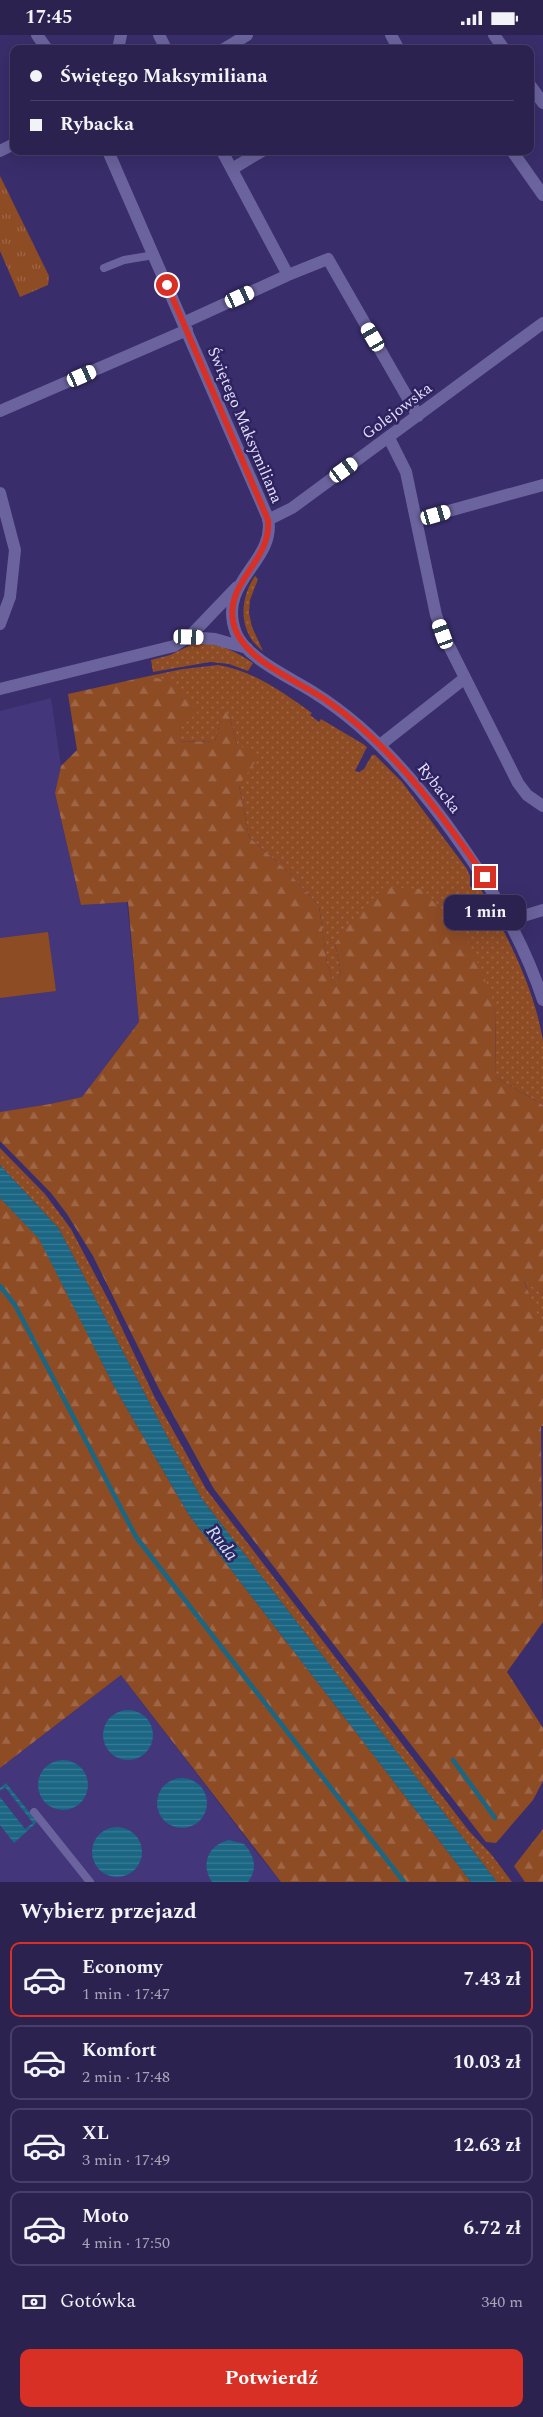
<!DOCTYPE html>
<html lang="pl">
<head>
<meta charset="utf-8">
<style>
	body { margin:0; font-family:Spectral,serif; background:#332a57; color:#f1f3f6; height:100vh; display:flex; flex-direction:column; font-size:19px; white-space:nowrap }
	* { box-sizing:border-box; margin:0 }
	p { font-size:16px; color:#a6a4b7 }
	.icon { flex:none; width:28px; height:28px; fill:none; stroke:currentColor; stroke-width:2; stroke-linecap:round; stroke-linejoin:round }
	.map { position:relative; height:1847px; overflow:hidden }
	.drawer { display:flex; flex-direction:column; background:#2b2250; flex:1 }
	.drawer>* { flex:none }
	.hud { position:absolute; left:10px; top:10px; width:524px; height:110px; border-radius:10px; box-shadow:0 5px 20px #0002,0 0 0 1px #473f67; display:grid; align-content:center; height:110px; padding:0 20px; background:#2b2250 }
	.end { position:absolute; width:22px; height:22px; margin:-11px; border:6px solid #d93025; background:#fff; box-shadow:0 0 0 2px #fff }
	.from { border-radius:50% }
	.bubble { position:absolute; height:35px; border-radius:10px; background:#2b2250; box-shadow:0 5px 20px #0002,0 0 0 1px #473f67; font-size:16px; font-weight:700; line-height:35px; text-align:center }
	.car { position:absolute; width:15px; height:30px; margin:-15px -8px; border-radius:6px; box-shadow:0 0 4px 1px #0007; background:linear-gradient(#fff 24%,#345 0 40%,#fff 0 76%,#345 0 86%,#fff 0) }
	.hud b { display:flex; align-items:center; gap:18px; height:48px; font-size:19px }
	.hud b+b { border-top:1px solid #473f67 }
	.hud i { width:12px; height:12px; background:#f1f3f6 }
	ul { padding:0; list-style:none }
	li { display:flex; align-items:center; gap:15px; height:75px; margin:0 10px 8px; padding:0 10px; border:2px solid #473f67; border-radius:10px }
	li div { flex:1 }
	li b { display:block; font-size:19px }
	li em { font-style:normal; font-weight:700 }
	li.active { border-color:#d93025 }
	li>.icon { width:45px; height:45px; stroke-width:1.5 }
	h2 { padding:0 20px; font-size:22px; line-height:60px }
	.pay { display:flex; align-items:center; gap:12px; height:55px; padding:0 20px; font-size:19px }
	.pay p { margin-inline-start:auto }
	.cta { display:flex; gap:10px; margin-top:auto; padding:10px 20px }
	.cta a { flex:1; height:58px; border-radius:10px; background:#d93025; color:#fff; font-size:20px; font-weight:700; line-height:58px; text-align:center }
	.status { display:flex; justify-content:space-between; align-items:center; height:35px; padding:0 25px; background:#2b2250; direction:ltr }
	.status svg { height:14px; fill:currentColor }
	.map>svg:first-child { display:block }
	.built { fill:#43367a }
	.grass { fill:url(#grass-dots) }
	.forest { fill:url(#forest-firs) }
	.park { fill:url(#park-tufts) }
	.pitch { fill:#8e4c25 }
	.water { fill:url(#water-rules) }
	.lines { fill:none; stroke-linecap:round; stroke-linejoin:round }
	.stream { stroke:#1a6683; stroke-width:4.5 }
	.lane { stroke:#6a639d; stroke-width:8 }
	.street { stroke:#6a639d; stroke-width:12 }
	.route { stroke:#d93025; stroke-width:6 }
	.labels { text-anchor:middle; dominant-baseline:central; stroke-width:5; stroke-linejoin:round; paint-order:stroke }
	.street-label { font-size:16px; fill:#e2e0fe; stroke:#2f235f }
	.water-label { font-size:18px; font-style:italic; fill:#cbe6f4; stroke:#2f235f }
</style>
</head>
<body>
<div class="status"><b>17:45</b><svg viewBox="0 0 49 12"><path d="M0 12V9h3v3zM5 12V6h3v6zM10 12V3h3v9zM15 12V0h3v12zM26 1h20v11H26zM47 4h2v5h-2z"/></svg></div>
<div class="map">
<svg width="543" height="1847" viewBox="0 0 543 1847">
	<defs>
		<pattern id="grass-dots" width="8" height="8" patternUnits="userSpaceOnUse" patternTransform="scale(1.25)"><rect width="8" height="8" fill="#8e4c25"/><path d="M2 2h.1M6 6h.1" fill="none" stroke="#9e6646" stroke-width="1.8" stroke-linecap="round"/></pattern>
		<pattern id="forest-firs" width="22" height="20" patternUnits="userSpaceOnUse" patternTransform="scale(1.25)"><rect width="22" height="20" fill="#8e4c25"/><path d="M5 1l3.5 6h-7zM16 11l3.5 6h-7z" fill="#9e6646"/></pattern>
		<pattern id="park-tufts" width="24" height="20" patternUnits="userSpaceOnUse" patternTransform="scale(1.25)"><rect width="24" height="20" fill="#8e4c25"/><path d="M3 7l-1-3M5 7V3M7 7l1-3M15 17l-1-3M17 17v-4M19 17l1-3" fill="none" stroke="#9e6646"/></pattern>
		<pattern id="water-rules" width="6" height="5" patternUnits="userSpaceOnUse" patternTransform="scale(1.25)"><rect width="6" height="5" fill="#1a6683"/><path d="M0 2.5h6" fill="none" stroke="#3b7c96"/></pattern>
	</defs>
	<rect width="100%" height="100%" fill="#392d6b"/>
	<!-- built -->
	<path class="built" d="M51 663 61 731 55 758 81 870 127 867 139 987 82 1062 50 1069 0 1077V676Z
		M121 1640 262 1824 281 1847H0V1733Z"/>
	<!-- grass -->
	<path class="grass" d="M255 541 258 544 250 565 249 578 252 592 263 616C238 598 239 564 255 541Z
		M195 608C217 607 236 616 253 628L248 636 229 629 210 627 153 637 151 625 170 620Z
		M218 630C252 635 284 658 312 678L310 680 319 687 321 684 363 709 367 712 355 736 359 737 364 734 372 720H375L402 747 467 834 470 841V851L474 855 479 851C506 898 534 951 543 1006 543 1026 543 1049 543 1070L495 1042 496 973 335 909 341 937 335 953 327 928 319 871 286 835 249 802 239 750 237 710 230 683 224 675 215 706 173 707 181 692 149 641 183 634Z
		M0 1113 45 1159 71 1194 111 1270 155 1363 206 1454 469 1796 491 1819 512 1847H497L202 1464 171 1409 59 1194 0 1130Z
		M524 1245 543 1259V1293L541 1291Z"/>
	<!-- forest -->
	<path class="forest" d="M149 641 168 646 198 677 181 692 174 707 215 706 224 674 230 683 237 710 260 720 239 750 249 802 286 835 319 871 327 928 335 952 341 937 335 909 348 890 384 852 422 854 467 905 482 937 496 973 495 1042 543 1070V1259L524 1246 543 1293V1391H541L543 1587 507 1637 543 1693V1746L533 1765 496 1808 486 1807 214 1454 159 1354 93 1221 67 1179 51 1158 0 1106V1077L50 1069 82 1062 139 987 128 867 81 870 55 758 61 731 77 715 68 659Z
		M0 1163 39 1203 115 1353 189 1480 471 1847H281L121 1640 0 1733Z
		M543 1794V1847H525L514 1831Z"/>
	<!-- park -->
	<path class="park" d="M0 141 49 241 48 250 20 262 0 216Z"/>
	<!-- pitch -->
	<path class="pitch" d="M48 897 56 956 0 963V903Z"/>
	<!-- water -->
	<path class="water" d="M0 1130 59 1194 171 1409 202 1464 497 1847H471L189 1480 115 1353 39 1204 0 1163Z
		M103 1700a25 25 0 1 1 50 0a25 25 0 1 1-50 0Z
		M38 1750a25 25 0 1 1 50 0a25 25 0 1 1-50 0Z
		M157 1768a25 25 0 1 1 50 0a25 25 0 1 1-50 0Z
		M6 1748 37 1787 14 1808 0 1790V1762L25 1794 33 1788 5 1752 0 1756V1753Z
		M92 1817a25 25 0 1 1 50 0a25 25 0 1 1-50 0Z
		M229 1805 244 1809C255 1821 258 1834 248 1847H212C200 1829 208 1810 229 1805Z"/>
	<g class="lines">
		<!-- stream -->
		<path class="stream" d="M0 1251 15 1270 136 1502 404 1847
			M453 1725 495 1783"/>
		<!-- lane -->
		<path class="lane" d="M104 233 124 225 154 220
			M34 1777 90 1847"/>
		<!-- street -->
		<path class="street" d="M37 0 47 14
			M159 0 166 14
			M391 0 397 11 394 14
			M494 0 504 14
			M118 14 121 0
			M224 14 247 0
			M530 50 543 68
			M0 116 14 109
			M108 116 268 483C277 527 216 546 236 598 246 623 291 643 313 657 329 667 345 679 359 691 392 720 419 752 445 787 486 843 521 899 543 965
			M222 116 288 240
			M512 116 543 160
			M232 134 262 116
			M183 288 288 240 328 224 418 381
			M0 376 187 295
			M389 403 406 437 436 580 443 599 518 748 527 760 543 771
			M0 458 15 515 10 562 0 589
			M268 485 292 473 543 288
			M416 485 543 450
			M189 602 215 604 247 613
			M0 654 174 611 191 600 237 552
			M380 710 465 643
			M510 885 543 875"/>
	</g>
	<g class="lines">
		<!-- route -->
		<path class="route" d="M167 250 268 485C272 525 226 546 233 586 239 623 294 644 323 663 391 709 439 776 485 842"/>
	</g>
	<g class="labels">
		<!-- street labels -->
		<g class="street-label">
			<text transform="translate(397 376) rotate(-37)">Golejowska</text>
			<text transform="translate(245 390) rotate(67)">Świętego Maksymiliana</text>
			<text transform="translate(439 753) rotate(52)">Rybacka</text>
		</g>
		<!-- water labels -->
		<g class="water-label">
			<text transform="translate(222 1508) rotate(52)">Ruda</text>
		</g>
	</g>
</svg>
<i class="end from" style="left:167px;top:250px"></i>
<i class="end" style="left:485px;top:842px"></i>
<div class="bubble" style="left:444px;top:860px;width:82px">1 min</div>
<i class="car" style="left:240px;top:262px;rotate:65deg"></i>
<i class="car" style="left:373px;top:302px;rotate:330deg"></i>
<i class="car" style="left:82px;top:341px;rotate:66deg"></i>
<i class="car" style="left:344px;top:435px;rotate:54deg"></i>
<i class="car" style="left:436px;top:480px;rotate:74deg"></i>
<i class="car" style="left:443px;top:599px;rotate:340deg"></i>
<i class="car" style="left:189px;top:602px;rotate:92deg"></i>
<div class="hud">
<b><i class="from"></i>Świętego Maksymiliana</b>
<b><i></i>Rybacka</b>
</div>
</div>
<section class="drawer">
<h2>Wybierz przejazd</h2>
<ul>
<li class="active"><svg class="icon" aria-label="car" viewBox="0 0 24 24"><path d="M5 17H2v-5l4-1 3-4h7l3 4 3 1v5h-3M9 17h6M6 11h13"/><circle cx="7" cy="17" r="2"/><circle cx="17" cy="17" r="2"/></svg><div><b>Economy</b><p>1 min · 17:47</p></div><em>7.43 zł</em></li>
<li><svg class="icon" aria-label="car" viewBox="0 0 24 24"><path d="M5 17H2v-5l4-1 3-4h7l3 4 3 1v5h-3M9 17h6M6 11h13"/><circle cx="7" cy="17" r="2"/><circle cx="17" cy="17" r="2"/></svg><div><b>Komfort</b><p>2 min · 17:48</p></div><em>10.03 zł</em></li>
<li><svg class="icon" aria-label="car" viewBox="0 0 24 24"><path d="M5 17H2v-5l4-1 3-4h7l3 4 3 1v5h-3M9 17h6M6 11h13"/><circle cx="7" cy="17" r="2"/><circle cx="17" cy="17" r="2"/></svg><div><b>XL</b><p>3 min · 17:49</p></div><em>12.63 zł</em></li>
<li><svg class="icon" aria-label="car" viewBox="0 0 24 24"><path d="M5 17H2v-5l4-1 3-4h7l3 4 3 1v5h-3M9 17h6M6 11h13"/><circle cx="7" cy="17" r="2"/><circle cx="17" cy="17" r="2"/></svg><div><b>Moto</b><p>4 min · 17:50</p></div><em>6.72 zł</em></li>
</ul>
<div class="pay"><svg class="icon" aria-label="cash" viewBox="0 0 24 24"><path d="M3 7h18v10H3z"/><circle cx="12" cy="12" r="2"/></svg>Gotówka<p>340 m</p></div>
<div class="cta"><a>Potwierdź</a></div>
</section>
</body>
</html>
